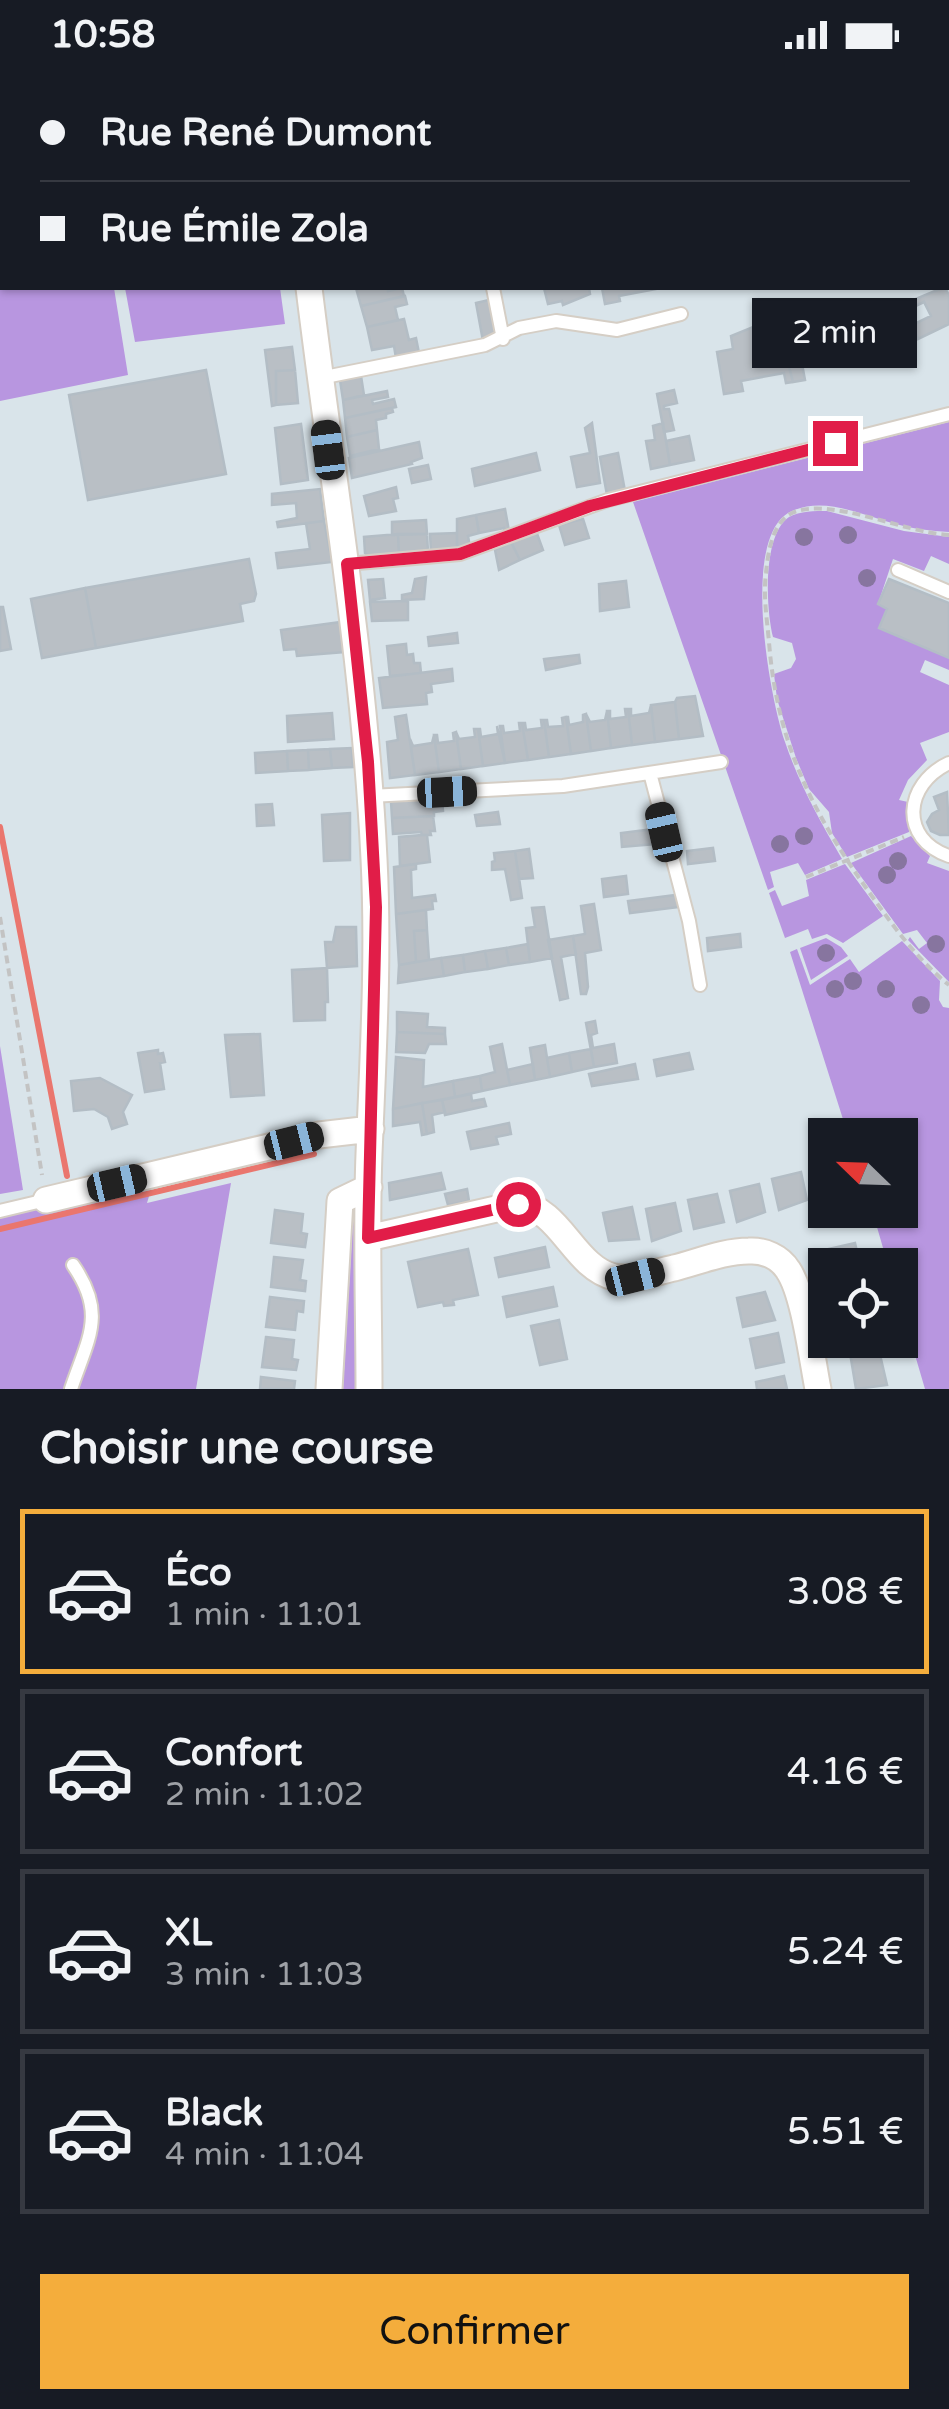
<!DOCTYPE html>
<html lang="fr">
<head>
<meta charset="utf-8">
<style>
	body { margin:0; font-family:"Varela Round",sans-serif; background:#20242c; color:#f1f3f6; height:100vh; display:flex; flex-direction:column; font-size:38px; white-space:nowrap }
	* { box-sizing:border-box; margin:0 }
	p { font-size:32px; color:#9ea1a6 }
	.icon { flex:none; width:55px; height:55px; fill:none; stroke:currentColor; stroke-width:2; stroke-linecap:round; stroke-linejoin:round }
	.map { position:relative; height:1319px; overflow:hidden }
	.details { display:flex; flex-direction:column; background:#171b24; flex:1 }
	.details>* { flex:none }
	.top-card { position:absolute; left:0px; top:0px; width:950px; height:220px; box-shadow:0 2px 8px #0004; display:grid; align-content:center; height:220px; padding:0 40px; background:#171b24 }
	.needle { width:65px; rotate:293deg }
	.fabs { position:absolute; left:808px; top:1048px; display:grid; gap:20px }
	.fabs a { display:grid; place-items:center; width:110px; height:110px; border-radius:0px; background:#171b24; box-shadow:0 2px 8px #0004; font-size:50px }
	.end { position:absolute; width:45px; height:45px; margin:-22px; border:12px solid #e11d48; background:#fff; box-shadow:0 0 0 5px #fff }
	.from { border-radius:50% }
	.bubble { position:absolute; height:70px; border-radius:0px; background:#171b24; box-shadow:0 2px 8px #0004; font-size:32px; font-weight:600; line-height:70px; text-align:center }
	.car { position:absolute; width:30px; height:60px; margin:-30px -15px; border-radius:12px; box-shadow:0 0 8px 2px #0007; background:linear-gradient(#222 24%,#8ab4d8 0 40%,#222 0 76%,#8ab4d8 0 86%,#222 0) }
	.top-card b { display:flex; align-items:center; gap:35px; height:95px; font-size:38px }
	.top-card b+b { border-top:2px solid #363941 }
	.top-card i { width:25px; height:25px; background:#f1f3f6 }
	ul { padding:0; list-style:none }
	li { display:flex; align-items:center; gap:30px; height:165px; margin:0 20px 15px; padding:0 20px; border:5px solid #363941; border-radius:0px }
	li div { flex:1 }
	li b { display:block; font-size:38px }
	li em { font-style:normal; font-weight:600 }
	li.current { border-color:#f4ad3c }
	li>.icon { width:90px; height:90px; stroke-width:1.5 }
	h2 { padding:0 40px; font-size:45px; line-height:120px }
	.button { display:flex; gap:20px; margin-top:auto; padding:20px 40px }
	.button a { flex:1; height:115px; border-radius:0px; background:#f4ad3c; color:#111; font-size:40px; font-weight:600; line-height:115px; text-align:center }
	.status { display:flex; justify-content:space-between; align-items:center; height:70px; padding:0 50px; background:#171b24; direction:ltr }
	.status svg { height:28px; fill:currentColor }
	.map>svg:first-child { display:block }
	.green { fill:#b896e0 }
	.lines { fill:none; stroke-linecap:round; stroke-linejoin:round }
	.stream { stroke:#ea766e; stroke-width:6 }
	.building { fill:#b9bfc5; stroke:#b3bdc5; stroke-width:2.5 }
	.service-casing { stroke:#d5cec5; stroke-width:16 }
	.minor-casing { stroke:#d5cec5; stroke-width:29 }
	.primary-casing { stroke:#c3c3c3; stroke-width:44 }
	.path { stroke:#c3c3c3; stroke-width:4; stroke-dasharray:8 5; stroke-linecap:butt }
	.service { stroke:#fff; stroke-width:12 }
	.minor { stroke:#fff; stroke-width:25 }
	.primary { stroke:#5c9aec; stroke-width:40 }
	.tree { fill:#87759f }
	.route { stroke:#e11d48; stroke-width:12 }
</style>
</head>
<body>
<div class="status"><b>10:58</b><svg viewBox="0 0 49 12"><path d="M0 12V9h3v3zM5 12V6h3v6zM10 12V3h3v9zM15 12V0h3v12zM26 1h20v11H26zM47 4h2v5h-2z"/></svg></div>
<div class="map">
<svg width="949" height="1319" viewBox="0 0 949 1319">
	<rect width="100%" height="100%" fill="#d9e4ea"/>
	<!-- green -->
	<path class="green" d="M0 0 78 2H2V218H114L128 305 0 331Z
		M125 218H280L285 254 135 272Z
		M949 352V462C931 461 914 459 896 454 864 446 826 426 792 441 739 463 770 629 785 672 799 714 820 751 842 789L805 805 798 793 770 802 774 817 768 820 633 432Z
		M827 441 904 461 949 467V494L931 486 924 501 893 489 878 534 887 539 880 558 949 588V600L925 590 920 602 949 615V662L920 673 927 690 908 710 899 730 908 732 909 762 847 787 832 763 829 742 809 719 796 688 777 629 774 604 791 598 796 589 792 573 773 567C766 540 762 465 789 447 800 441 815 441 827 441Z
		M911 766 930 786 927 793 949 801V912L908 870 910 867 919 879 927 873 917 860 903 864 851 793Z
		M845 794 883 846 843 873 827 864 812 869 808 859 785 868 769 823 775 820 782 836 809 826 806 810Z
		M826 868 841 877 848 886 811 910 800 878Z
		M902 871 940 911 939 930 943 937 949 938V1319H925L900 1234V1195H888L872 1140H900V1065H848L790 882 797 879 810 915 850 889 859 902Z
		M0 976 23 1120 0 1124Z
		M314 1073V1079L152 1116 147 1133 231 1113 196 1319H0V1146Z
		M357 1132 359 1319H343L354 1133Z"/>
	<g class="lines">
		<!-- stream -->
		<path class="stream" d="M0 757 67 1106
			M0 1159 314 1084"/>
	</g>
	<!-- building -->
	<path class="building" d="M356 218H387L388 221 402 218 404 226 361 236Z
		M544 218H589L590 224 563 235 562 231 548 234Z
		M602 218H661L619 226 620 231 605 234Z
		M942 218H945L949 225V254L918 269 912 255 931 246 924 232 907 240 904 234Z
		M405 226 407 234 395 237 398 250 367 257 361 236Z
		M489 230 495 262 483 271 476 233Z
		M888 242 895 256 869 267 863 253Z
		M404 249 409 270 416 268 419 283 396 288 394 276 372 280 367 257Z
		M753 257 766 260 768 273 782 270 793 312 786 313 784 303 741 311 743 321 724 324 717 282 733 279 731 266Z
		M797 267 805 310 793 312 782 270Z
		M292 277 295 300 276 301V335L272 336 265 280Z
		M206 300 226 404 88 430 69 325Z
		M295 300 298 333 276 335V301Z
		M361 306 364 325 343 330 340 310Z
		M674 320 677 333 664 336V339H669L674 360 664 362 657 324Z
		M387 321 388 327 372 330 373 334 394 329 396 337 345 348 343 330Z
		M392 338 393 342 386 344V348L376 350 377 360 347 367 345 348Z
		M592 353 600 413 577 417 571 387 590 383 585 358Z
		M663 353 670 395 651 399 646 371 655 370 653 356Z
		M301 354 308 410 281 414 275 358Z
		M377 360 379 379 350 386 347 367Z
		M689 366 694 390 670 395 666 371Z
		M419 372 422 388 411 392 412 394 352 408 349 388Z
		M536 383 540 400 475 416 472 399Z
		M618 383 625 421 607 425 600 387Z
		M428 395 431 409 412 413 409 399Z
		M396 417 398 428 393 429 396 441 369 446 364 426Z
		M320 419 324 451 278 457 277 452 297 448 296 433 272 435V424Z
		M505 439 509 461 505 463 504 458 479 463 476 445Z
		M476 445 479 463 468 466 470 477 457 481V449Z
		M583 449 589 468 565 475 559 455Z
		M426 450 427 464 392 465V452Z
		M324 451 332 492 278 498 276 483 310 479 306 453Z
		M536 461 543 480 520 490 511 472Z
		M457 463V481L431 482 430 464Z
		M398 464H427L428 482 399 485Z
		M398 464 399 485 370 487 365 483 364 467Z
		M511 472 520 490 499 500 495 480Z
		M249 489 256 524 254 531 240 534 243 551 96 578 85 518Z
		M426 507 424 529 402 530V525L412 523 415 509Z
		M383 509 385 528 370 530 368 510Z
		M889 509 949 533V588L879 558 887 539 878 534Z
		M626 511 629 537 600 541 599 514Z
		M85 518 96 578 42 588 31 529Z
		M408 531V550L372 551 370 532Z
		M0 537H3L11 579 0 581Z
		M341 552 344 582 297 586 296 579 284 580 281 560Z
		M457 563 458 573 429 576 428 567Z
		M406 574 407 585 413 584 414 593H420L421 603 390 606 387 576Z
		M579 585 580 593 546 600 544 589Z
		M452 599 453 611 431 614 432 622 426 623 427 634 383 638 379 608Z
		M695 626 703 666 679 669 675 632 677 628Z
		M675 632 679 669 655 672 651 635Z
		M651 635 655 672 632 675 628 639H631V646L649 643Z
		M625 639H628L632 675 611 678 607 641H610V649L626 647Z
		M607 641 611 678 591 681 586 644 590 652 605 650Z
		M332 643 334 669 288 672 287 646Z
		M586 644 591 681 571 684 566 647H568L569 655 583 652V645Z
		M406 645 415 705 390 708 387 672 398 670 395 647Z
		M566 647 571 684 549 687 544 650H547L548 657 563 656 562 648Z
		M541 650H544L549 687 528 690 522 653H525L526 660 542 658Z
		M519 653H522L528 690 505 693 500 656H503L504 663 520 661Z
		M497 656 505 693 483 696 478 659H480L481 667 498 664Z
		M474 659H478L483 696 461 699 456 662 459 669 475 667Z
		M456 662 461 699 439 702 434 665H437L438 673 454 671 453 663Z
		M434 665 439 702 415 705 410 669 413 676 432 673Z
		M352 678 353 697 332 698 330 679Z
		M330 679 332 698 309 700 308 680Z
		M308 680 309 700 288 701 287 681Z
		M287 681 288 701 256 703 255 683Z
		M947 722 949 765H940L931 761 927 752 932 744 939 740 934 727Z
		M442 728 443 741 434 742V746L392 748 391 732Z
		M272 734 274 755 257 756 256 735Z
		M498 742 500 754 477 756 475 745Z
		M350 743V790L324 791 322 745Z
		M433 746 435 761H430L431 765H422L421 762 393 764 392 748Z
		M654 759 655 774 622 777 621 763Z
		M422 765H427L430 792 400 796 399 767Z
		M713 778 715 791 688 794 687 781Z
		M529 779 533 808 519 809 515 781Z
		M515 781 522 828 511 830 505 799 492 800V792L495 791 494 783Z
		M416 794V799L411 800 412 828 435 825 436 831H432L433 839 396 844 394 797Z
		M626 806 628 824 604 827 602 809Z
		M676 825 679 837 630 843 628 831Z
		M594 834 601 880 585 883 588 917 586 924H581L573 866 585 864 581 836Z
		M544 837 552 888 530 892 526 858 535 857 532 838Z
		M426 840 427 860 414 861 416 892 399 895 396 844Z
		M336 857H356L357 896 327 898 325 872H333Z
		M427 860 429 890 416 892 414 861Z
		M740 864 741 877 708 881 707 868Z
		M573 866 576 884 561 887 568 928 560 930 548 870Z
		M528 874 530 892 509 895 506 878Z
		M506 878 509 895 488 899 485 881Z
		M485 881 488 899 465 902 463 885Z
		M463 885 465 902 444 906 441 888Z
		M441 888 444 906 398 913 399 895Z
		M327 898 328 932H325V950L294 951 292 900Z
		M397 942 428 944 427 957 445 958V964L397 962Z
		M595 951 597 963 591 965 593 978 614 974 617 993 594 997 586 953Z
		M397 962 445 964 446 974H429L425 983 396 982Z
		M260 964 264 1025 231 1027 225 965Z
		M502 974 510 1015 482 1021 480 1006 495 1002 490 977Z
		M545 975 550 1007 535 1010 530 978Z
		M591 979 594 997 572 1002 569 983Z
		M158 980V984L163 983 165 992 160 993 164 1019 145 1022 138 983Z
		M569 983 572 1002 550 1007 547 988Z
		M689 983 693 999 657 1006 654 990Z
		M396 987 424 990 423 1017 453 1011 455 1027 393 1039Z
		M533 994 535 1010 510 1015 507 1000Z
		M635 994 638 1009 592 1016 589 1004Z
		M480 1006 482 1021 455 1027 453 1011Z
		M100 1008 132 1025 123 1042 127 1054 112 1059 108 1047 94 1039 74 1041 71 1011Z
		M471 1024 472 1031 484 1029 486 1036 445 1045 442 1030Z
		M442 1030 445 1042 432 1045 434 1062 427 1064 422 1033Z
		M422 1033 427 1064 422 1065 420 1052 393 1056V1039Z
		M509 1053 511 1064 496 1067 498 1074 471 1079 467 1062Z
		M801 1102 807 1130 779 1140 772 1109Z
		M441 1103 445 1119 390 1130 389 1113Z
		M759 1114 765 1142 737 1152 730 1121Z
		M467 1119 469 1131 448 1135 445 1124Z
		M717 1124 724 1152 694 1159 688 1130Z
		M675 1133 681 1161 652 1171 646 1139Z
		M632 1137 639 1169 609 1171 603 1143Z
		M275 1140 303 1144 301 1163 307 1164 305 1177 271 1173Z
		M855 1173 860 1195H827L826 1191 823 1192 820 1181Z
		M545 1177 549 1197 499 1207 495 1188Z
		M468 1179 478 1225 453 1230 454 1235 444 1236 443 1232 418 1237 408 1192Z
		M274 1187 303 1190 300 1210 306 1211 305 1221 271 1217Z
		M553 1217 557 1236 507 1247 503 1227Z
		M765 1222 775 1250 743 1257 737 1228Z
		M270 1227 304 1231 303 1242 297 1241 295 1260 266 1257Z
		M559 1250 567 1289 540 1295 531 1256Z
		M778 1263 784 1292 756 1298 750 1269Z
		M266 1267 294 1270 292 1289 298 1290 296 1300 262 1297Z
		M878 1276 887 1315 856 1319 850 1283Z
		M784 1306 787 1319H757L756 1312Z
		M261 1307 295 1311 294 1319H260Z"/>
	<g class="lines">
		<defs>
			<path id="service" d="M429 0 430 2
				M493 218 503 269
				M320 308 485 275 519 258 556 251 617 260 681 244
				M347 494 460 484 608 430 949 344
				M898 500 949 522
				M949 693C904 714 899 769 949 786
				M650 703 689 851 700 915
				M370 726 563 716 721 692
				M0 1141 46 1130
				M71 1319C88 1268 107 1244 73 1195"/>
			<path id="minor" d="M276 0V2
				M309 218C332 408 365 597 374 789 379 888 373 986 369 1084 366 1162 369 1241 369 1319
				M46 1130 319 1065 371 1059
				M368 1168 518 1134C561 1138 573 1197 614 1207 633 1211 655 1202 674 1198 698 1192 724 1181 749 1181 764 1180 780 1187 788 1200 804 1223 812 1289 818 1319
				M329 1319 340 1131 369 1117"/>
			<path id="primary" d="M920 0 922 2
				M948 55 949 58"/>
		</defs>
		<!-- service casing -->
		<use href="#service" class="service-casing"/>
		<!-- minor casing -->
		<use href="#minor" class="minor-casing"/>
		<!-- primary casing -->
		<use href="#primary" class="primary-casing"/>
		<!-- path -->
		<path class="path" d="M949 465C905 463 830 426 792 443 772 453 768 483 766 503 763 526 767 549 769 572 777 675 814 746 874 829 896 860 919 891 949 915
			M806 807 904 767
			M0 847 42 1105"/>
		<!-- service -->
		<use href="#service" class="service"/>
		<!-- minor -->
		<use href="#minor" class="minor"/>
		<!-- primary -->
		<use href="#primary" class="primary"/>
	</g>
	<!-- trees -->
	<g class="tree">
		<circle cx="848" cy="465" r="9"/>
		<circle cx="804" cy="467" r="9"/>
		<circle cx="867" cy="508" r="9"/>
		<circle cx="804" cy="766" r="9"/>
		<circle cx="780" cy="774" r="9"/>
		<circle cx="898" cy="791" r="9"/>
		<circle cx="887" cy="805" r="9"/>
		<circle cx="936" cy="874" r="9"/>
		<circle cx="826" cy="883" r="9"/>
		<circle cx="853" cy="911" r="9"/>
		<circle cx="835" cy="919" r="9"/>
		<circle cx="886" cy="919" r="9"/>
		<circle cx="921" cy="935" r="9"/>
	</g>
	<g class="lines">
		<!-- route -->
		<path class="route" d="M518 1134 368 1168 376 837 368 692 347 494 460 484 590 436 835 373"/>
	</g>
</svg>
<div class="fabs">
<a><svg class="needle" viewBox="-14 -14 28 28"><path d="M0-13l5 13h-10z" fill="#e53935"/><path d="M0 13l5-13h-10z" fill="#9ea1a6"/></svg></a>
<a><svg class="icon" aria-label="locate" viewBox="0 0 24 24"><circle cx="12" cy="12" r="6"/><path d="M12 2v4M12 18v4M2 12h4M18 12h4"/></svg></a>
</div>
<i class="end from" style="left:518px;top:1134px"></i>
<i class="end" style="left:835px;top:373px"></i>
<div class="bubble" style="left:752px;top:228px;width:165px">2 min</div>
<i class="car" style="left:328px;top:380px;rotate:353deg"></i>
<i class="car" style="left:447px;top:722px;rotate:87deg"></i>
<i class="car" style="left:664px;top:762px;rotate:347deg"></i>
<i class="car" style="left:294px;top:1071px;rotate:76deg"></i>
<i class="car" style="left:117px;top:1113px;rotate:77deg"></i>
<i class="car" style="left:635px;top:1207px;rotate:76deg"></i>
<div class="top-card">
<b><i class="from"></i>Rue René Dumont</b>
<b><i></i>Rue Émile Zola</b>
</div>
</div>
<section class="details">
<h2>Choisir une course</h2>
<ul>
<li class="current"><svg class="icon" aria-label="car" viewBox="0 0 24 24"><path d="M5 17H2v-5l4-1 3-4h7l3 4 3 1v5h-3M9 17h6M6 11h13"/><circle cx="7" cy="17" r="2"/><circle cx="17" cy="17" r="2"/></svg><div><b>Éco</b><p>1 min · 11:01</p></div><em>3.08 €</em></li>
<li><svg class="icon" aria-label="car" viewBox="0 0 24 24"><path d="M5 17H2v-5l4-1 3-4h7l3 4 3 1v5h-3M9 17h6M6 11h13"/><circle cx="7" cy="17" r="2"/><circle cx="17" cy="17" r="2"/></svg><div><b>Confort</b><p>2 min · 11:02</p></div><em>4.16 €</em></li>
<li><svg class="icon" aria-label="car" viewBox="0 0 24 24"><path d="M5 17H2v-5l4-1 3-4h7l3 4 3 1v5h-3M9 17h6M6 11h13"/><circle cx="7" cy="17" r="2"/><circle cx="17" cy="17" r="2"/></svg><div><b>XL</b><p>3 min · 11:03</p></div><em>5.24 €</em></li>
<li><svg class="icon" aria-label="car" viewBox="0 0 24 24"><path d="M5 17H2v-5l4-1 3-4h7l3 4 3 1v5h-3M9 17h6M6 11h13"/><circle cx="7" cy="17" r="2"/><circle cx="17" cy="17" r="2"/></svg><div><b>Black</b><p>4 min · 11:04</p></div><em>5.51 €</em></li>
</ul>
<div class="button"><a>Confirmer</a></div>
</section>
</body>
</html>
